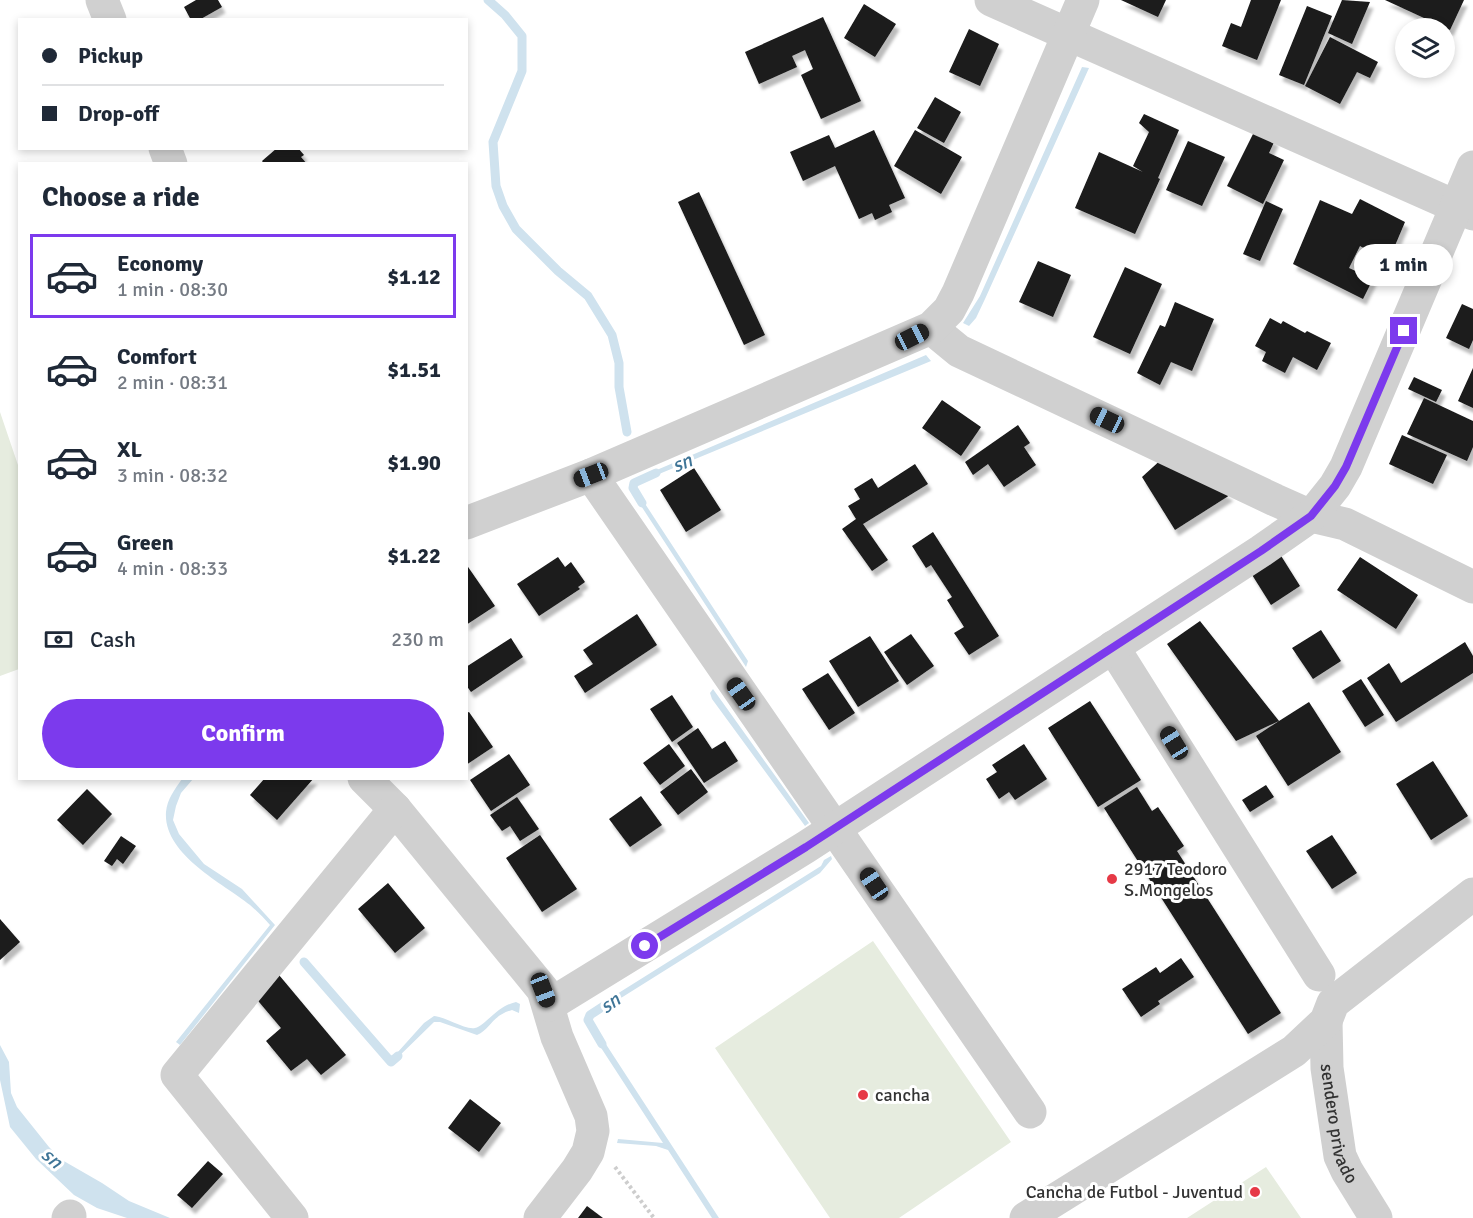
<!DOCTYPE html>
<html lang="en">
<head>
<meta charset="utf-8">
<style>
	body { margin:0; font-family:Signika,sans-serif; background:#f2f2f3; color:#1f2937; height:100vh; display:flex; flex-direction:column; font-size:22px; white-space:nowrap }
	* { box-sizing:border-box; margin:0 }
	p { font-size:20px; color:#747a83 }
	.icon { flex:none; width:33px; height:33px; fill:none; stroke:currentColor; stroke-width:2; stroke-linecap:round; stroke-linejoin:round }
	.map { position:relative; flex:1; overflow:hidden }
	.details { position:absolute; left:18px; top:162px; width:450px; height:618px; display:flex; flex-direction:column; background:#fff; border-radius:0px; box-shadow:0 3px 9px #0003 }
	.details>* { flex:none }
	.hud { position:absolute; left:18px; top:18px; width:450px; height:132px; border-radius:0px; box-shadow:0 3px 9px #0003; display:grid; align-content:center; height:132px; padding:0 24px; background:#fff }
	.controls { position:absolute; left:1395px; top:18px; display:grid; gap:12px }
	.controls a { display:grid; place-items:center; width:60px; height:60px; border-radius:50%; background:#fff; box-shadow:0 3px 9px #0003; font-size:30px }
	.end { position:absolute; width:27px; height:27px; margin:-14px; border:8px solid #7c3aed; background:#fff; box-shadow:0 0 0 3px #fff }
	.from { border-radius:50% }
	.bubble { position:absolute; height:42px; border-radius:21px; background:#fff; box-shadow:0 3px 9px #0003; font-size:20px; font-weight:700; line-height:42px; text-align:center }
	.car { position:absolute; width:18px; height:36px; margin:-18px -9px; border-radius:8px; box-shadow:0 0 4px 2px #0007; background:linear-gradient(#222 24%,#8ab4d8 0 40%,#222 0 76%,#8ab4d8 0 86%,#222 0) }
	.hud b { display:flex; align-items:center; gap:21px; height:57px; font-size:22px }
	.hud b+b { border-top:2px solid #e0e1e3 }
	.hud i { width:15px; height:15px; background:#1f2937 }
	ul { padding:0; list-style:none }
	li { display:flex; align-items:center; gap:18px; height:84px; margin:0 12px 9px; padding:0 12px; border:3px solid transparent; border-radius:0px }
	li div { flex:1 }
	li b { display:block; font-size:22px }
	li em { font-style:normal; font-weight:700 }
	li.on { border-color:#7c3aed }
	li>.icon { width:54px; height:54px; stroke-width:1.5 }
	h2 { padding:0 24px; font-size:27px; line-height:72px }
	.pay { display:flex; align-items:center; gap:15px; height:66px; padding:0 24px; font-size:22px }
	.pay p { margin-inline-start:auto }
	.action { display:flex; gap:12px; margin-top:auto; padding:12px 24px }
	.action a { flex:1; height:69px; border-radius:36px; background:#7c3aed; color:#fff; font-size:24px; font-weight:700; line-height:69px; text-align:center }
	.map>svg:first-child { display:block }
	.green { fill:#e6ecdf }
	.water { fill:#cfe2ee }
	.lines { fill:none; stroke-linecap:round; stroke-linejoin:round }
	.stream { stroke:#cfe2ee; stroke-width:9 }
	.building { fill:#1a1a1a; filter:url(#shadow) }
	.path { stroke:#cdcdcd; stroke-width:4; stroke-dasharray:3 3; stroke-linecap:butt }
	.minor { stroke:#d0d0d0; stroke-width:33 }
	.route { stroke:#7c3aed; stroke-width:8 }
	.poi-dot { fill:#e63946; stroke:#fff; stroke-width:2 }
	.labels { text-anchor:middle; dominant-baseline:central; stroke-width:6; stroke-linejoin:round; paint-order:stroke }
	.poi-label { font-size:18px; fill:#333; stroke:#fff; text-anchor:start }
	.street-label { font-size:18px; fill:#333; stroke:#fff }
	.water-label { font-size:20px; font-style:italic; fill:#3f7597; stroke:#fff }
</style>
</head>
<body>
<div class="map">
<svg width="1473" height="1218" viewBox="0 0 1473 1218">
	<defs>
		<filter id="shadow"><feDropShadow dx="3.5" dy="6" stdDeviation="1.5" flood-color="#0004"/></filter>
	</defs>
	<rect width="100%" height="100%" fill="#fff"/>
	<!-- green -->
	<path class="green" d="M0 412 19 468V669L0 676Z
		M873 941 1011 1142 899 1218H830L715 1048Z
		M1266 1167 1301 1218H1187Z"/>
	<!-- water -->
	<path class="water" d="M1082 67 1089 68 985 299 976 318 969 326 963 323 980 296Z
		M926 355 931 361 647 479 645 475Z
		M638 493 748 661 746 667 634 495Z
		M713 689 809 823 805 826 712 699 710 693Z
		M182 779H193L181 793 176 806 173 820 179 834 204 864 242 889 275 925 180 1045 176 1042 270 925C264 918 257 911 250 905 222 883 163 854 166 812 167 799 175 789 182 779Z
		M831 856 832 859 820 873 605 1008 601 1004 821 866 824 860Z
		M516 1002 520 1004 519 1013 512 1010C491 1016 491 1029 477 1035L440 1022H434L390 1065 388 1063 424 1023 434 1016C446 1017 465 1030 475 1028 485 1026 497 1006 516 1002Z
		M598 1032 719 1218H712L668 1150 656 1146 617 1143 618 1139 663 1143 594 1037Z
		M0 1045 9 1062 11 1093 17 1107 49 1147 62 1160 102 1183 129 1201 170 1218H127L97 1208 74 1195 36 1159 10 1127 0 1080Z"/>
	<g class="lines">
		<!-- stream -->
		<path class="stream" d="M488 0 505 15 522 36V71L493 142 496 186 503 206 516 229 558 271 588 296 612 335 619 363V387L627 432
			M642 503 633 488 634 483 656 473
			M304 962 391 1062 398 1056
			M602 1044 588 1020 590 1015 613 1000"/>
	</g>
	<!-- building -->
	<path class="building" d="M196 0H218L222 7 199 20H191L184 7Z
		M1121 0H1166L1158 17Z
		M1251 0H1281L1257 60 1222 46 1231 23 1241 27Z
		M1342 0 1370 2 1352 44 1328 33Z
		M1385 0H1464L1450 30Z
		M864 4 896 24 875 57 844 38Z
		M1307 6 1332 16 1304 85 1279 75Z
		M823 17 861 101 821 119 801 75 813 69 805 50 792 56 797 67 759 84 745 52Z
		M969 29 999 44 980 86 949 72Z
		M1330 37 1378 62 1370 78 1357 72 1340 104 1305 86Z
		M935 97 961 112 944 143 917 128Z
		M1144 114 1179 130 1158 178 1160 179 1135 234 1075 208 1099 152 1143 172 1133 166 1149 132 1139 123Z
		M874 130 905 198 889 205 892 212 875 220 872 213 859 219 835 166 803 181 790 152 829 135 835 148Z
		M915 130 962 157 941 194 894 166Z
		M1255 130 1275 140 1269 153 1284 160 1263 204 1227 186Z
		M1188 141 1225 157 1202 206 1166 190Z
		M277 148H298L304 155 301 157 307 164H264L262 161Z
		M699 192 765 335 744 345 678 202Z
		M1360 199 1405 222 1388 262 1360 246 1349 268 1373 279 1363 299 1293 264 1320 200 1352 214Z
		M1266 201 1283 209 1260 261 1243 254Z
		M1038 261 1071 275 1053 317 1019 302Z
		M1125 267 1162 284 1130 354 1093 337Z
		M1175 302 1214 319 1192 371 1171 362 1160 385 1137 373 1160 325 1165 327Z
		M1462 304 1473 309V340L1469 349 1446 338Z
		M1270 318 1281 324 1283 321 1305 333 1307 331 1331 343 1317 370 1293 357 1285 373 1262 361 1266 352 1255 346Z
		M1473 368V408L1458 401Z
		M1414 377 1442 390 1436 402 1408 389Z
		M1424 398 1473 421V447L1467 461 1407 434Z
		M942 400 981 427 961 456 922 428Z
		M1018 425 1030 443 1024 447 1036 465 1004 487 988 464 973 475 965 462Z
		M1402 435 1447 455 1433 484 1389 464Z
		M1164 457 1230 495 1175 530 1142 477Z
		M915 464 928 484 863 524 888 560 872 571 842 529 856 519 848 506 860 499 854 489 872 478 878 488Z
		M694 468 721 510 686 532 660 490Z
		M933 532 999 636 969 655 954 633 964 627 947 600 952 597 931 565 926 568 912 546Z
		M1278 551 1300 586 1271 605 1249 570Z
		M558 557 565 567 571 562 585 582 578 587 580 589 539 616 517 584Z
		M1360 557 1418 595 1396 629 1337 590Z
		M466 564 495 606 466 625Z
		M637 614 657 645 585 693 574 676 593 664 583 650Z
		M1200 621 1279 721 1309 702 1341 752 1288 786 1256 736 1279 721 1236 741 1167 644Z
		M1321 630 1341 661 1313 679 1292 648Z
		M911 634 934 666 907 685 884 652Z
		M870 636 899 681 858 707 829 661Z
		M511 638 523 657 471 692 466 685V667Z
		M1465 642 1473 656V673L1396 722 1367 678 1389 663 1401 683Z
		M828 673 855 713 829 730 802 689Z
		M1361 679 1384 715 1365 727 1342 691Z
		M672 695 693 727 672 742 650 709Z
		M1090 701 1141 780 1098 807 1048 728Z
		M469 712 493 747 466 765V713Z
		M698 728 712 749 725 741 738 761 704 783 677 743Z
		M669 744 685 766 660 785 643 763Z
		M1024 744 1047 779 1015 800 1009 792 999 799 986 779 997 772 992 765Z
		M509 754 530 785 491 811 470 780Z
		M1433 761 1468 816 1431 840 1396 784Z
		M691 769 708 792 678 815 660 792Z
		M265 778H314L277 820 250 795Z
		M1266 785 1274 797 1250 812 1242 800Z
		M1137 787 1152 811 1158 807 1184 846 1177 851 1281 1013 1248 1034 1104 808Z
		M87 789 112 814 83 845 57 820Z
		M641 796 662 825 630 847 609 819Z
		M517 797 539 829 520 841 510 826 502 831 490 815Z
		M540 835 577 889 542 912 506 858Z
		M1332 835 1357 873 1332 889 1306 851Z
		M121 836 136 846 123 864 117 859 112 866 104 861Z
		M388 883 425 928 395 953 358 909Z
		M0 919 20 942 0 960Z
		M1181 958 1194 977 1158 1001 1160 1004 1141 1017 1122 989 1156 967 1160 973Z
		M279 975 346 1055 321 1075 307 1059 291 1071 266 1041 281 1028 254 996Z
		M470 1099 501 1123 479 1152 448 1128Z
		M208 1161 223 1174 192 1208 177 1195Z
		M587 1206 603 1218H578Z"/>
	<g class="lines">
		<!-- path -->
		<path class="path" d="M615 1167 654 1218"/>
		<!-- minor -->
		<g class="minor">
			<path d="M102 0 110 20"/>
			<path d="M991 0 1473 214"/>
			<path d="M165 148 171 164"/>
			<path d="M931 328 959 351 1275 500 1311 516 1345 524 1473 587"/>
			<path d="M591 475 1030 1112"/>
			<path d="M466 523 591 475 931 328 949 310 958 293 1083 0"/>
			<path d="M1113 647 1319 975"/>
			<path d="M364 778 395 809 543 990 557 1037 591 1116 593 1131 588 1152 577 1170 540 1218"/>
			<path d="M549 1005 806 847 1261 551 1311 516 1335 486 1346 467 1473 167"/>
			<path id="s1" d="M1326 1021 1327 1068 1340 1156 1347 1171 1376 1218"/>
			<path d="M68 1218 70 1216"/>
			<path d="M292 1218 177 1075 395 809"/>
			<path d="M1026 1218 1294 1051 1326 1021 1333 1003 1473 894"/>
		</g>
	</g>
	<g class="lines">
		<!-- route -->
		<path class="route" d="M645 946 806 847 1261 551 1311 516 1335 486 1346 467 1404 331"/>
	</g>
	<!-- markers -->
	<g class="poi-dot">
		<circle cx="1112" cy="879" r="6"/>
		<circle cx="863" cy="1095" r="6"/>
		<circle cx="1255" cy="1192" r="6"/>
	</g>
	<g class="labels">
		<!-- poi labels -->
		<g class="poi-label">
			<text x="1124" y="869">2917 Teodoro<tspan x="1124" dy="21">S.Mongelos</tspan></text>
			<text x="875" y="1095">cancha</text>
			<text x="1243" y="1192" text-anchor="end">Cancha de Futbol - Juventud</text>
		</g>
		<!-- street labels -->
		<g class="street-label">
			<text stroke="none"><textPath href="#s1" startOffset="104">sendero privado</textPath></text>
		</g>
		<!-- water labels -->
		<g class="water-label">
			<text transform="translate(682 463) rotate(-23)">sn</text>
			<text transform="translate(610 1003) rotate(-35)">sn</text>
			<text transform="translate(52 1158) rotate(41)">sn</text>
		</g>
	</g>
</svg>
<div class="controls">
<a><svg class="icon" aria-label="layers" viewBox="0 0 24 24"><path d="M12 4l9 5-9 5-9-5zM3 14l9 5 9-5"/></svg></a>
</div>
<i class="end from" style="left:645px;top:946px"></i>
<i class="end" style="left:1404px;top:331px"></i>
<div class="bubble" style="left:1354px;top:244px;width:99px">1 min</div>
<i class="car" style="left:912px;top:337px;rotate:63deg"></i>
<i class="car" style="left:1107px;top:420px;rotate:295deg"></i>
<i class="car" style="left:591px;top:475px;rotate:249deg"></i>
<i class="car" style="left:741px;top:694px;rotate:325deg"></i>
<i class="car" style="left:1174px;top:743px;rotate:328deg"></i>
<i class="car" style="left:874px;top:884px;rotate:326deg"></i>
<i class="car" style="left:543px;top:990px;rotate:159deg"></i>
<div class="hud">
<b><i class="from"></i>Pickup</b>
<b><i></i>Drop-off</b>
</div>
<section class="details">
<h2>Choose a ride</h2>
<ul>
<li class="on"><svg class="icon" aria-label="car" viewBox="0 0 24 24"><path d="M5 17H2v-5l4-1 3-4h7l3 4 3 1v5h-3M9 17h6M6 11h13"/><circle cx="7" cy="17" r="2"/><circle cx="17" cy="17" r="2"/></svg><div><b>Economy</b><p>1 min · 08:30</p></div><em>$1.12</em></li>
<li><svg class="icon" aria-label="car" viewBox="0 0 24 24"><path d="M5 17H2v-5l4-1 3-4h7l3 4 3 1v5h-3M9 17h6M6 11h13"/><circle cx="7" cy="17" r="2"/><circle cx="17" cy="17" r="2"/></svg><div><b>Comfort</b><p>2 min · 08:31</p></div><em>$1.51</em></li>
<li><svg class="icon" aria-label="car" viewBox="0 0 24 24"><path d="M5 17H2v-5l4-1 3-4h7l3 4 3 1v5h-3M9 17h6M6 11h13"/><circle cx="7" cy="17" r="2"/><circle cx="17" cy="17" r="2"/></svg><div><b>XL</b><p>3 min · 08:32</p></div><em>$1.90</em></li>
<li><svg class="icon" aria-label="car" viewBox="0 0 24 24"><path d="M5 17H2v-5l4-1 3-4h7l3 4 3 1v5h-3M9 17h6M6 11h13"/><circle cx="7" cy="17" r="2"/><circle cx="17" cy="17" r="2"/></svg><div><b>Green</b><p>4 min · 08:33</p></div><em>$1.22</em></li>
</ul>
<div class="pay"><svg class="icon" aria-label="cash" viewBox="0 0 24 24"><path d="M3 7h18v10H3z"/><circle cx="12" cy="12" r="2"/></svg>Cash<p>230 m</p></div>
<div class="action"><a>Confirm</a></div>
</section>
</div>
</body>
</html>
